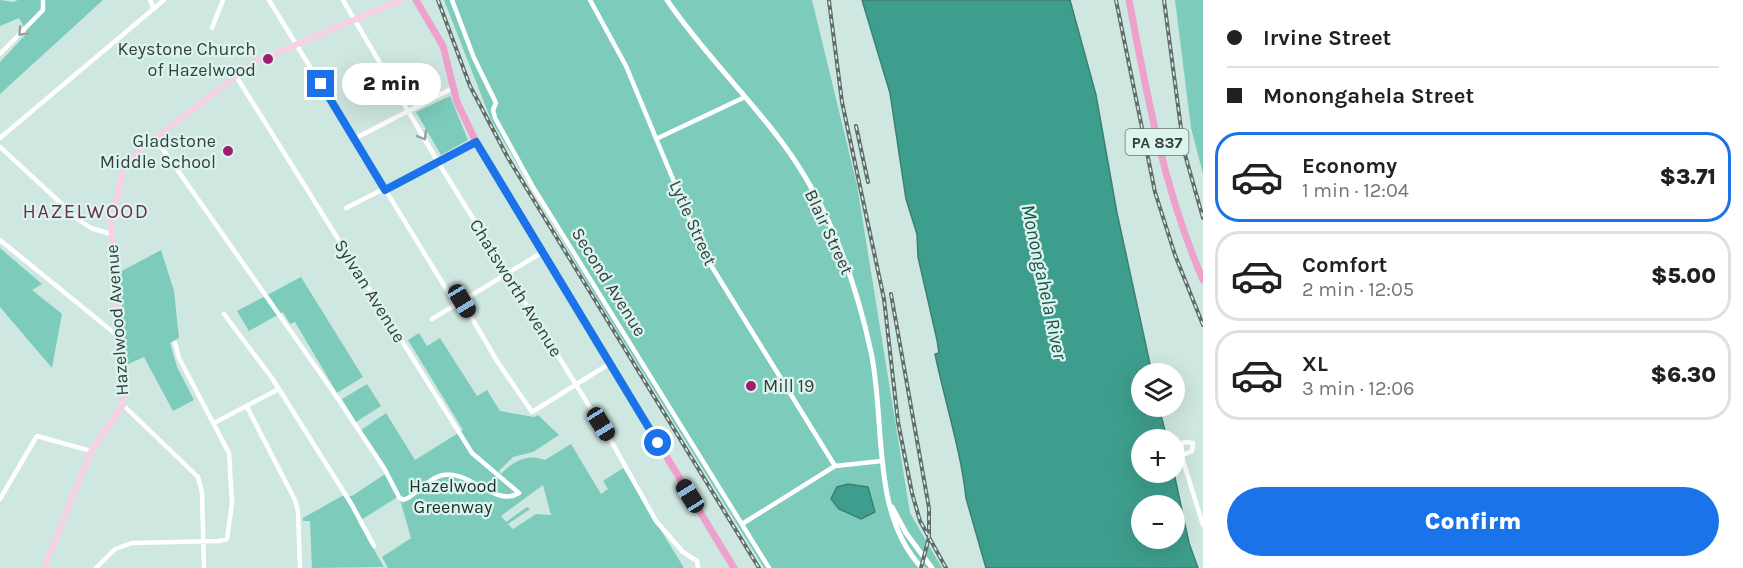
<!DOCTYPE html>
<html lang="en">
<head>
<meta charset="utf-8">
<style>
	body { margin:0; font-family:Karla,sans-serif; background:#f6f6f6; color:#202124; height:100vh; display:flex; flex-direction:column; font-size:22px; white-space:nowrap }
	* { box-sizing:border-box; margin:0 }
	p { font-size:20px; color:#757577 }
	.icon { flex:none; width:33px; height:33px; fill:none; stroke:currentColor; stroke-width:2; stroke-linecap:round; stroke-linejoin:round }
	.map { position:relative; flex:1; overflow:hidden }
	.details { display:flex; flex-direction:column; background:#fff; width:540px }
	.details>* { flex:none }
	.banner { display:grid; align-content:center; height:132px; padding:0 24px; background:#fff }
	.buttons { position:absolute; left:1131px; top:363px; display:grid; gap:12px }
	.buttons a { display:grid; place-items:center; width:54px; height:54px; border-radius:50%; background:#fff; box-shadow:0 6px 24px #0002; font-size:30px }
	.end { position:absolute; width:27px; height:27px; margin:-14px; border:8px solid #1a73e8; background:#fff; box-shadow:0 0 0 3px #fff }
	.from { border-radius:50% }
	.bubble { position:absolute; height:42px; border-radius:21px; background:#fff; box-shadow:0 6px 24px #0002; font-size:20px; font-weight:800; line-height:42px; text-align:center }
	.car { position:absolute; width:18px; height:36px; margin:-18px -9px; border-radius:8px; box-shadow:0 0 4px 2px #0007; background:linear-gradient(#222 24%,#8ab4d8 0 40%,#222 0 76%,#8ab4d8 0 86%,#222 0) }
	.banner b { display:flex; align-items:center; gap:21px; height:57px; font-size:22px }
	.banner b+b { border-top:2px solid #e0e0e0 }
	.banner i { width:15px; height:15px; background:#202124 }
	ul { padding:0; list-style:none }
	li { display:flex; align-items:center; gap:18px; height:90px; margin:0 12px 9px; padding:0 12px; border:3px solid #e0e0e0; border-radius:24px }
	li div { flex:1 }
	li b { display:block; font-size:22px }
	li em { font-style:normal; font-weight:800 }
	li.current { border-color:#1a73e8 }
	li>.icon { width:54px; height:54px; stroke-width:1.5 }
	.button { display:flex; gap:12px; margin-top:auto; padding:12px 24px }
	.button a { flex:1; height:69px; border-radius:36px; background:#1a73e8; color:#fff; font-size:24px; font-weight:800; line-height:69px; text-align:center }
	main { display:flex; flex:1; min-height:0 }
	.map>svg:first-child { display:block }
	.green { fill:#7dccbb; fill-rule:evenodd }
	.water { fill:#3e9e8d; stroke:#3b8175; stroke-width:1.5; fill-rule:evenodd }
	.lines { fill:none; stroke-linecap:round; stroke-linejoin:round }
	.minor { stroke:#fff; stroke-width:4.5 }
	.tertiary { stroke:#fff; stroke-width:5 }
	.secondary { stroke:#f7d0e6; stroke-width:6 }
	.primary { stroke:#efa1cd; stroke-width:7 }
	.rail-casing { stroke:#606d6a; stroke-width:4 }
	.rail { stroke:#dcf4ee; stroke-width:1.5; stroke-dasharray:4.5; stroke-linecap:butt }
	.oneway { stroke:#9a9e9e }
	.route { stroke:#1a73e8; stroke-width:8 }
	.poi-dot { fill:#9f1d6d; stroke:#dcf4ee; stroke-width:2 }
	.labels { text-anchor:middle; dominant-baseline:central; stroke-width:4.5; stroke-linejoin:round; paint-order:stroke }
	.shield { fill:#dcf4ee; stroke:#677571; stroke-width:1.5 }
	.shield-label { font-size:16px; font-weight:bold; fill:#353e3c }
	.poi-label { font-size:18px; fill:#353e3c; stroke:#dcf4ee; text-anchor:end }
	.street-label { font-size:18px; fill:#353e3c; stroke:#dcf4ee }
	.park-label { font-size:18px; fill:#1b312d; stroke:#dcf4ee }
	.neighbourhood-label { font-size:20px; letter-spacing:1.5px; fill:#6e2e51; stroke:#dcf4ee }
	.water-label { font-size:20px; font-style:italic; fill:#1d5349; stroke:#dcf4ee }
</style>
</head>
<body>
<main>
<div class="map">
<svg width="1203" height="568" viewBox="0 0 1203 568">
	<rect width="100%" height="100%" fill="#cfe7e1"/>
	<!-- green -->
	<path class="green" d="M0 0 13 2 18 0H103L0 94V62L27 33 19 18 0 26Z
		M444 0H812L857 185 910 513 942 568H764L595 295 491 120Z
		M1175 0H1203V174L1191 128Z
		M450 96 468 140 441 155 416 112Z
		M0 248 42 284 32 290 62 314 52 368 0 307Z
		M161 250 174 291 179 338 170 343 177 367 194 400 173 411 144 357 126 365 120 272Z
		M301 277 363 377 337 393 295 322 290 324 283 312 249 331 237 311Z
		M419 333 427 346 440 338 477 396 487 390 500 411 534 417 538 415 559 435 533 452 513 457 499 471 501 474C513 461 528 453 545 460L571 444 601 494 608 489 603 481 623 468 684 568H388L382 557 411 538 399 496 358 522 384 567 312 568 310 521H303V518L342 496H352L388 472 361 430 386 413 415 460 463 430 408 340ZM543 485 551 515 536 514 513 529 508 524 530 509 527 507 506 522 501 516Z
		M367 384 381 406 356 422 342 399Z"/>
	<!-- water -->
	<path class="water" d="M862 0H1070L1096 95 1117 213 1152 373 1142 374V406L1159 407 1167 439 1142 440V472L1174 473 1189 543 1198 568H986L966 498C961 451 945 402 935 354L939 353 937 340 918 257 917 234 906 199 890 93ZM1142 506H1174V538H1142Z
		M848 484 868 487 875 512 861 519 839 509 831 499 837 487Z"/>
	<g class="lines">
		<!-- minor -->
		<path class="minor" d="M150 0 154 9
			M269 0 456 305
			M343 0 438 162 614 446 656 521 683 552 697 561 698 568
			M452 0 474 58 496 103 493 110 495 118 533 187 769 568
			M590 0 626 66 704 254 835 466
			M212 28 223 0
			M0 54 43 10V0
			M0 138 164 0
			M155 138 332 390 384 468 399 497 403 500 408 498C418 492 431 477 443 475 469 469 495 508 519 493L472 453 236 76
			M354 139 453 88
			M656 139 745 97
			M0 147 79 220 91 228 111 234
			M346 208 476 142
			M0 240 118 336
			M462 301 497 361 532 412 609 364
			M224 314 272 378 352 505 374 546
			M432 319 541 253
			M123 405 198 477 202 492 204 568
			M247 407 295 500 298 511 300 568
			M214 423 279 389
			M1181 456 1192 451 1193 443 1184 442 1179 449 1180 451 1203 525
			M0 499 37 436 91 451
			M742 524 835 466 882 461
			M96 568 115 549 132 543 219 541 227 539 232 503 229 453 179 358 175 343"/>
		<!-- tertiary -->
		<path class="tertiary" d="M667 0C701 50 745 93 781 141 827 202 855 278 871 352 886 422 870 513 922 568
			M892 507 906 533 932 568"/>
		<!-- secondary -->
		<path class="secondary" d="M44 568 91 451 123 405 111 222 125 162 253 63 401 0"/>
		<!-- primary -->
		<path class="primary" d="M416 0 443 46 457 102 476 142 734 568
			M1129 0C1147 96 1164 190 1203 280"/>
		<defs>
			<path id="rail" d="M438 0 470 86 508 158 759 568
				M1116 0 1155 192 1175 255 1203 325
				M1164 0 1184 151 1203 218
				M829 1 842 102 884 299 898 422 912 493 920 521 946 568
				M856 126 868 182
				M891 294 929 508V537L921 568"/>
		</defs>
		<!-- rail casing -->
		<use href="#rail" class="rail-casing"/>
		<!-- rail -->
		<use href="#rail" class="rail"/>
	</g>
	<!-- one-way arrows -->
	<defs><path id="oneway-chevron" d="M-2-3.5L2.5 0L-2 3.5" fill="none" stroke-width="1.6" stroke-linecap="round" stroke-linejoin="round" transform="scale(1.5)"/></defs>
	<g class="oneway">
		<use href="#oneway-chevron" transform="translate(22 32) rotate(133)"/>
		<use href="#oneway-chevron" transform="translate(423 136) rotate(60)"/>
	</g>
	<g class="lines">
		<!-- route -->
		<path class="route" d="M321 84 385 190 476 142 658 443"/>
	</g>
	<!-- markers -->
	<g class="poi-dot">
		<circle cx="268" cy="59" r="6"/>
		<circle cx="228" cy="151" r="6"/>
		<circle cx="751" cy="386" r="6"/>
	</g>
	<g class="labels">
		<!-- shield labels -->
		<rect class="shield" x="1125.5" y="129" width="63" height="26" rx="4.5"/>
		<g class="shield-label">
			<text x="1157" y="142">PA 837</text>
		</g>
		<!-- poi labels -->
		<g class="poi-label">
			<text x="256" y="49">Keystone Church<tspan x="256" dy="21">of Hazelwood</tspan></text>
			<text x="216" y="141">Gladstone<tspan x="216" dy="21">Middle School</tspan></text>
			<text x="763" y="386" text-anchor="start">Mill 19</text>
		</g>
		<!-- street labels -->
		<g class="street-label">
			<text transform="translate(693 223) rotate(66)">Lytle Street</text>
			<text transform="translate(829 232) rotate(65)">Blair Street</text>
			<text transform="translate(609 282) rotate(58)">Second Avenue</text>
			<text transform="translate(516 288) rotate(58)">Chatsworth Avenue</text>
			<text transform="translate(370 291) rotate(58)">Sylvan Avenue</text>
			<text transform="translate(117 320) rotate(-94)">Hazelwood Avenue</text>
		</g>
		<!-- park labels -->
		<g class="park-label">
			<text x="453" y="486">Hazelwood<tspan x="453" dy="21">Greenway</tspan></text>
		</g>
		<!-- neighbourhood labels -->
		<g class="neighbourhood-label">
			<text x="86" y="211">HAZELWOOD</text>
		</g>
		<!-- water labels -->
		<g class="water-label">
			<text transform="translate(1044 282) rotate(78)">Monongahela River</text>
		</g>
	</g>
</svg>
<div class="buttons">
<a><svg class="icon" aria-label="layers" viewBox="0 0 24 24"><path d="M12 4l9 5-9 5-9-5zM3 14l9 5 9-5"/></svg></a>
<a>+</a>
<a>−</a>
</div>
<i class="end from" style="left:658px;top:443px"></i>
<i class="end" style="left:321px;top:84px"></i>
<div class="bubble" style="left:342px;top:63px;width:99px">2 min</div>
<i class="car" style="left:462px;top:301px;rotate:149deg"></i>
<i class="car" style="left:601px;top:424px;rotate:148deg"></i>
<i class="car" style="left:690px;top:496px;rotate:328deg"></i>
</div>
<section class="details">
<div class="banner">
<b><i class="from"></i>Irvine Street</b>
<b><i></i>Monongahela Street</b>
</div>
<ul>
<li class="current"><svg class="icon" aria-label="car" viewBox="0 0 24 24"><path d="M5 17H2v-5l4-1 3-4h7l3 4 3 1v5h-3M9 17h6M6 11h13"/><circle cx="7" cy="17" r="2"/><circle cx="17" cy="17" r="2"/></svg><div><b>Economy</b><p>1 min · 12:04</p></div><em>$3.71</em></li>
<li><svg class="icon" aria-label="car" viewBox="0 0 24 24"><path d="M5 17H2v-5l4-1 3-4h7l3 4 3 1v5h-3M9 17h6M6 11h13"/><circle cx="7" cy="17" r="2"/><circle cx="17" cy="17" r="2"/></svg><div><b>Comfort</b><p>2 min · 12:05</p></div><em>$5.00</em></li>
<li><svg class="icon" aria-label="car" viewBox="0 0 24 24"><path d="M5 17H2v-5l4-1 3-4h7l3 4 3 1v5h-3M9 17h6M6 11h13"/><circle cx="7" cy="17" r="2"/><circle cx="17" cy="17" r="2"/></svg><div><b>XL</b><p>3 min · 12:06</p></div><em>$6.30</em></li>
</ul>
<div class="button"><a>Confirm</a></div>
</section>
</main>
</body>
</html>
